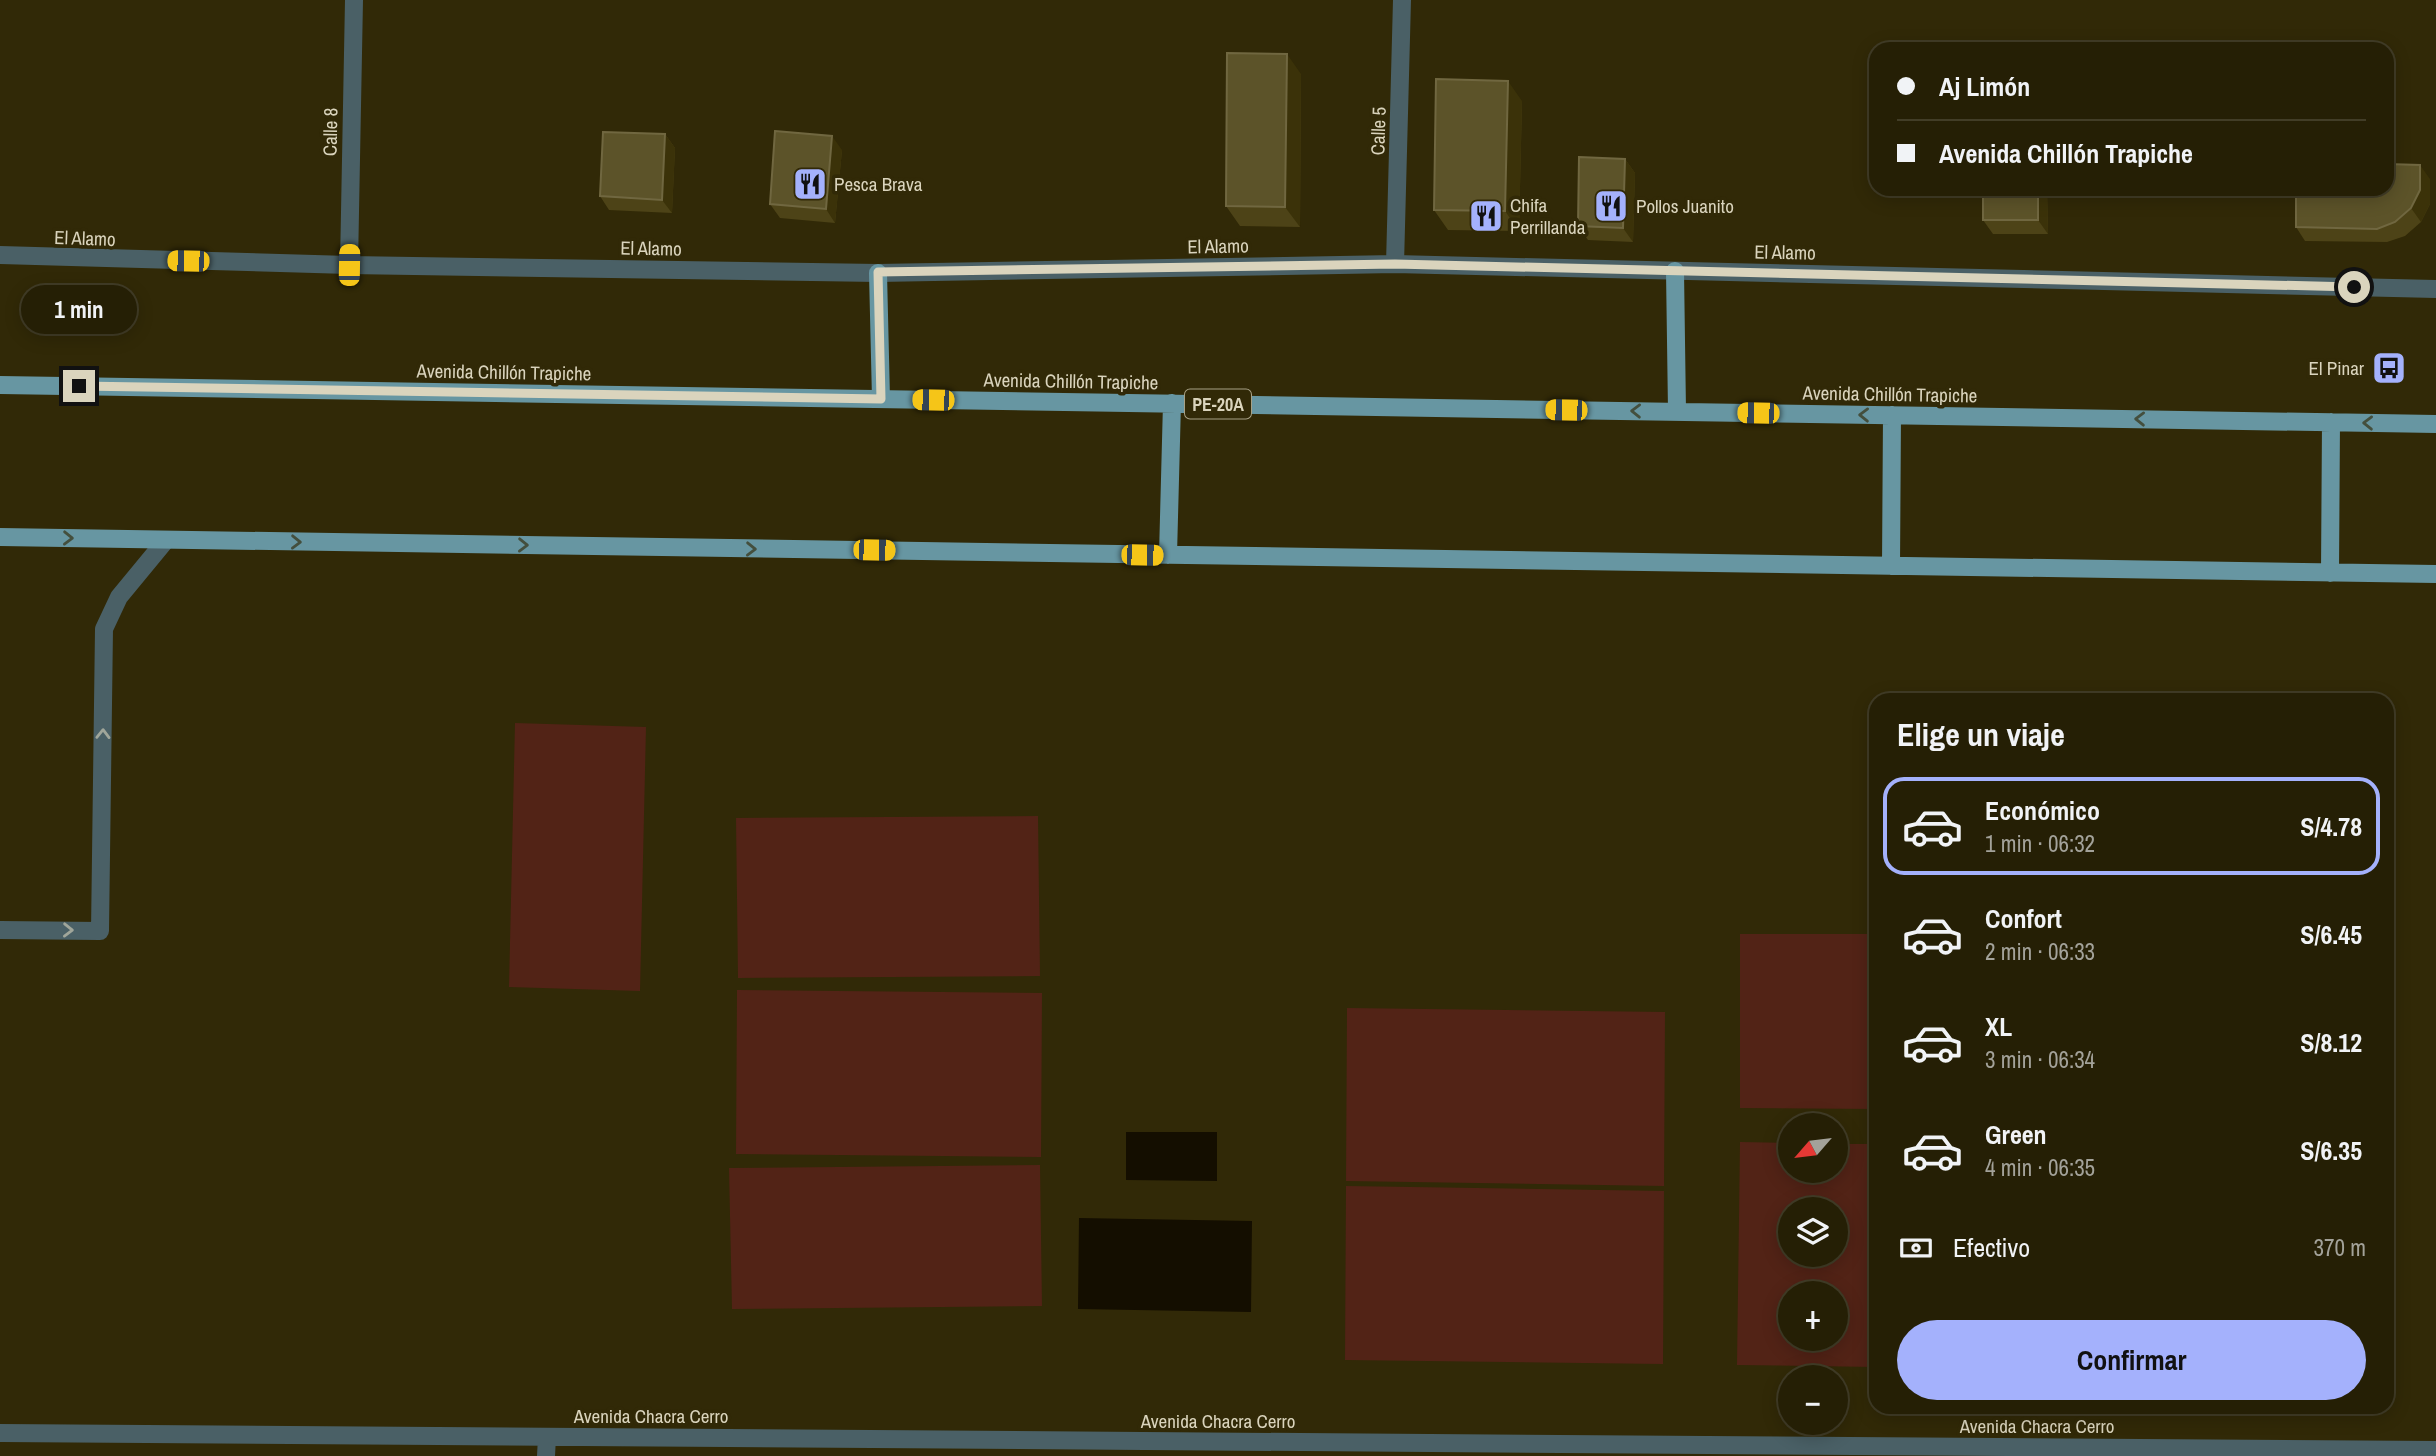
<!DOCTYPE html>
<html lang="es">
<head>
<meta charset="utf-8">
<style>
	body { margin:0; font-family:"Archivo Narrow",sans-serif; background:#312c13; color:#f1f3f6; height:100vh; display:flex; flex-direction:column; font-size:26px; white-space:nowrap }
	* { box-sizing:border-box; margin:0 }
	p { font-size:23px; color:#a3a29a }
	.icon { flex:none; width:38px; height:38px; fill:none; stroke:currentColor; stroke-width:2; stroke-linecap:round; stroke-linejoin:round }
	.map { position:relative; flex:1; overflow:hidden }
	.side { position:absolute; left:1869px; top:693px; width:525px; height:721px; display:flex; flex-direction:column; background:#251f05; border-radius:21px; box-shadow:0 4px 18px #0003,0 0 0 2px #423d27 }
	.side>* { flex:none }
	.guide { position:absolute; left:1869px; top:42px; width:525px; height:154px; border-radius:21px; box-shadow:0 4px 18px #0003,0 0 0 2px #423d27; display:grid; align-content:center; height:154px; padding:0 28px; background:#251f05 }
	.needle { width:46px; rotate:242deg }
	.controls { position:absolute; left:1778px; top:1113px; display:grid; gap:14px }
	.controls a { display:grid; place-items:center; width:70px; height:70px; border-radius:50%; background:#251f05; box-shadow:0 4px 18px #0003,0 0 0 2px #423d27; font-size:35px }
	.end { position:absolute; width:32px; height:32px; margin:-16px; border:9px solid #dad4bd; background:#111; box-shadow:0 0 0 4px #111 }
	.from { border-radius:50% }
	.bubble { position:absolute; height:49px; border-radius:24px; background:#251f05; box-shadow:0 4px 18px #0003,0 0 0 2px #423d27; font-size:23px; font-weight:800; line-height:49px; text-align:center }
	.car { position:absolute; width:21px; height:42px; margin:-21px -10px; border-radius:9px; box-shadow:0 0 5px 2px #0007; background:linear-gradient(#f5c518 24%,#345 0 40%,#f5c518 0 76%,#345 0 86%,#f5c518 0) }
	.guide b { display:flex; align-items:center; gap:24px; height:66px; font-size:26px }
	.guide b+b { border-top:2px solid #423d27 }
	.guide i { width:18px; height:18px; background:#f1f3f6 }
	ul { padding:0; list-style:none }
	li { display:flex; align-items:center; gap:21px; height:98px; margin:0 14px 10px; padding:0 14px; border:4px solid transparent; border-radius:21px }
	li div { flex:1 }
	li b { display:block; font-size:26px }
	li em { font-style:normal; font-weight:800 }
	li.on { border-color:#a4b1fc }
	li>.icon { width:63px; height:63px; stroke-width:1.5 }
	h2 { padding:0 28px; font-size:32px; line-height:84px }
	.pay { display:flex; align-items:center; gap:18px; height:77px; padding:0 28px; font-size:26px }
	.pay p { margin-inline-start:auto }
	.primary-button { display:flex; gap:14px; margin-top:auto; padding:14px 28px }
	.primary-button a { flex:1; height:80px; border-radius:42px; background:#a4b1fc; color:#111; font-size:28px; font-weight:800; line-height:80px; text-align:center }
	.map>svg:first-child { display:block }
	.green { fill:#522316; fill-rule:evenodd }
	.water { fill:#140e00 }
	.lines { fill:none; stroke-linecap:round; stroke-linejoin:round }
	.minor { stroke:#4a6066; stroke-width:18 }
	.major { stroke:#6796a2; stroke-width:18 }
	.wall { fill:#4d4317 }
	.shaded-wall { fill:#3b3209 }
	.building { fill:#5c5329; stroke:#706740; stroke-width:2 }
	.oneway { stroke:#444f3d }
	.oneway2 { stroke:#a0a69a }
	.route { stroke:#dad4bd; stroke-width:9 }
	.labels { text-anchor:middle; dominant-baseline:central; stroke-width:7; stroke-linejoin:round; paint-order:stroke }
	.shield { fill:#312907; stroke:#a7a186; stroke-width:2 }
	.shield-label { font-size:18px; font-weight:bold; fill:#dad4bd }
	.street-label { font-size:19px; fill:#dad4bd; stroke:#312907 }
	.poi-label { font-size:19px; fill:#dad4bd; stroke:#312907; text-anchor:start }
</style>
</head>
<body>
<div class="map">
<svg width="2436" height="1456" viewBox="0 0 2436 1456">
	<rect width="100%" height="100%" fill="#312907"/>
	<!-- green -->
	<path class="green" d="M515 723 646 727 640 991 509 987Z
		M1038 816 1040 976 738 978 736 818Z
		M1740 934H1876V1109L1740 1108Z
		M737 990 1042 993 1041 1157 736 1154Z
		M1347 1008 1665 1012 1664 1186 1346 1181Z
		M1740 1142 1790 1143V1171H1836V1144H1876V1367L1737 1365ZM1836 1209V1255H1790V1209ZM1836 1293V1339H1790V1293Z
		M1040 1165 1042 1306 732 1309 729 1168Z
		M1346 1186 1664 1191 1663 1364 1345 1360Z"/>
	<!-- water -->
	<path class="water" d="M1126 1132H1217V1181L1126 1180Z
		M1079 1218 1252 1221 1251 1312 1078 1309Z"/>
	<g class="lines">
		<!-- minor -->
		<path class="minor" d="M0 255 349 265 878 273 1395 264 2436 289
			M1395 264 1402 0
			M349 265 354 0
			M0 930 100 931 104 629 119 597 166 540
			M0 1433 2436 1450
			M546 1456 547 1437"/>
		<!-- major -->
		<path class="major" d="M1675 271 1677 411
			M878 273 881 399
			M0 385 2436 424
			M0 537 2436 574
			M1168 555 1172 403
			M1891 566 1892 415
			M2330 573 2331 422"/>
	</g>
	<!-- wall -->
	<path class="wall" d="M1301 74 1300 227 1240 226 1226 206Z
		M1522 101 1519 231 1448 230 1434 210Z
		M665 134 675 148 672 213 609 210 600 196Z
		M842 150 835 223 780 218 770 204Z
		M1625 159 1635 173 1633 242 1588 240 1578 226Z
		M2430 179V204L2421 222 2405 236 2387 242 2305 241 2296 227Z
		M1983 189H2047L2048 234H1993L1983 220Z"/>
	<!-- shaded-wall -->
	<path class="shaded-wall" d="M1287 54 1301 74 1300 227 1285 207Z
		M1508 81 1522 101 1519 231 1505 211Z
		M665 134 675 148 672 213 662 200Z
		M832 136 842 150 835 223 826 209Z
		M1625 159 1635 173 1633 242 1623 228Z
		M2420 165 2430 179V204L2421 222 2411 208Z
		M2038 189H2047L2048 234 2038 220Z"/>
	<!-- building -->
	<path class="building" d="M1227 53 1287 54 1285 207 1226 206Z
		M1436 79 1508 81 1505 211 1434 210Z
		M775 131 832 136 826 209 770 204Z
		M603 132 665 134 662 200 600 196Z
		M1579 157 1625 159 1623 228 1578 226Z
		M2387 164 2420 165V190L2411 208 2395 222 2377 229 2296 227V189H2387Z
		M1983 189H2038V220H1983Z"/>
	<!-- one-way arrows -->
	<defs><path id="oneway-chevron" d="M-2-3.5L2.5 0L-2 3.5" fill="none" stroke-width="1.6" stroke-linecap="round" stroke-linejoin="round" transform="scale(1.75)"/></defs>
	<g class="oneway">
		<use href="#oneway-chevron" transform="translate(1636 411) rotate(-179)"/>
		<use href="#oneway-chevron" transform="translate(1864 415) rotate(-179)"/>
		<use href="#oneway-chevron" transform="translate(2140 419) rotate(-179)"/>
		<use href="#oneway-chevron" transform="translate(2368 423) rotate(-179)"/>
		<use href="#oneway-chevron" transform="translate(68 538) rotate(1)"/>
		<use href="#oneway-chevron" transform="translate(296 542) rotate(1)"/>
		<use href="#oneway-chevron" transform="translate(523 545) rotate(1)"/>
		<use href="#oneway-chevron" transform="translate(751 549) rotate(1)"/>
	</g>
	<g class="oneway2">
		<use href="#oneway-chevron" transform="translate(103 734) rotate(-89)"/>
		<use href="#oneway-chevron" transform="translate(68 930) rotate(1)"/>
	</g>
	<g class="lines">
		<!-- route -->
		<path class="route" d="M79 386 881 399 878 272 1395 264 2354 287"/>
	</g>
	<!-- icons -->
	<defs>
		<symbol id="restaurant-square" viewBox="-11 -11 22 22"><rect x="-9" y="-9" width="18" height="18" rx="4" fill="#a4b1fc" stroke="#312907"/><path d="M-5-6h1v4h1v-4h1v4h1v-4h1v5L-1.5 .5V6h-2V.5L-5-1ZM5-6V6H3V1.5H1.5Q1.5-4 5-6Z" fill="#111"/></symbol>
		<symbol id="bus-square" viewBox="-11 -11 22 22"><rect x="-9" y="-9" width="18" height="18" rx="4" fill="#a4b1fc" stroke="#312907"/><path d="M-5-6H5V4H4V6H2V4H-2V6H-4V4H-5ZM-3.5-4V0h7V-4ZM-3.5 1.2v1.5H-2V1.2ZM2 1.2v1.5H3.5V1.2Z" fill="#111"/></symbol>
	</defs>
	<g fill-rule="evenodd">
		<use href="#restaurant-square" x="791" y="165" width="38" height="38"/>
		<use href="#restaurant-square" x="1592" y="187" width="38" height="38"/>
		<use href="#restaurant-square" x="1467" y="197" width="38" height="38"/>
		<use href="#bus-square" x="2370" y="349" width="38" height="38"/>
	</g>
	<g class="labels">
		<!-- shield labels -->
		<rect class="shield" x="1185" y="389.5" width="66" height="29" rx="5"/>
		<g class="shield-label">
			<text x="1218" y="404">PE-20A</text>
		</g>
		<!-- street labels -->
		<g class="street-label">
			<text transform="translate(1378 131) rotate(-88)">Calle 5</text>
			<text transform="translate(330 132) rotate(-89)">Calle 8</text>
			<text transform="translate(85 238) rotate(2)">El Alamo</text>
			<text transform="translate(1218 246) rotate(-1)">El Alamo</text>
			<text transform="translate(651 248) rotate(1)">El Alamo</text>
			<text transform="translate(1785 252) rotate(1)">El Alamo</text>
			<text transform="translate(504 372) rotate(1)">Avenida Chillón Trapiche</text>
			<text transform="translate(1071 381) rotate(1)">Avenida Chillón Trapiche</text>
			<text transform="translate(1890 394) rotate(1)">Avenida Chillón Trapiche</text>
			<text x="651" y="1416">Avenida Chacra Cerro</text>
			<text x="1218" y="1421">Avenida Chacra Cerro</text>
			<text x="2037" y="1426">Avenida Chacra Cerro</text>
		</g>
		<!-- poi labels -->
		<g class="poi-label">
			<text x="834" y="184">Pesca Brava</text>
			<text x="1510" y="205">Chifa<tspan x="1510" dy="22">Perrillanda</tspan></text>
			<text x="1636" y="206">Pollos Juanito</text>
			<text x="2364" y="368" text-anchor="end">El Pinar</text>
		</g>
	</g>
</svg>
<div class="controls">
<a><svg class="needle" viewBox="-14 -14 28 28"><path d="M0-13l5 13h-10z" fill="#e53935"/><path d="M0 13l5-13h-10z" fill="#a3a29a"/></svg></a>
<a><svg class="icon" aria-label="layers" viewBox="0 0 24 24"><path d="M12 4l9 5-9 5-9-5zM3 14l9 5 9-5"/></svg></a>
<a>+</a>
<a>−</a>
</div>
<i class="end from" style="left:2354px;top:287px"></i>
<i class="end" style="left:79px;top:386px"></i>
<div class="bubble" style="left:21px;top:285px;width:116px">1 min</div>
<i class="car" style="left:188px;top:261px;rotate:271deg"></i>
<i class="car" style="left:349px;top:265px;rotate:1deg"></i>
<i class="car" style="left:933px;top:400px;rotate:271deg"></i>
<i class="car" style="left:1566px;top:410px;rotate:271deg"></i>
<i class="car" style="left:1758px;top:413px;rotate:271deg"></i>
<i class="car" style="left:874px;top:550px;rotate:91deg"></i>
<i class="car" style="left:1142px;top:555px;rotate:91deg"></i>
<div class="guide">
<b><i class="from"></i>Aj Limón</b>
<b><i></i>Avenida Chillón Trapiche</b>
</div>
<section class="side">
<h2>Elige un viaje</h2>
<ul>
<li class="on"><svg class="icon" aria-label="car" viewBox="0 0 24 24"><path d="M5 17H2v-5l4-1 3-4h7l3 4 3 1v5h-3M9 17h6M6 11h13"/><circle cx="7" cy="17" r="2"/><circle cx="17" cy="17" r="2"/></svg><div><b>Económico</b><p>1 min · 06:32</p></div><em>S/4.78</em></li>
<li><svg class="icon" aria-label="car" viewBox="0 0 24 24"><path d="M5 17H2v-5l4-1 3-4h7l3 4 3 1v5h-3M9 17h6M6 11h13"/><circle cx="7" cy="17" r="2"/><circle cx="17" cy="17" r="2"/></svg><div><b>Confort</b><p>2 min · 06:33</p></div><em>S/6.45</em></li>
<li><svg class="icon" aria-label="car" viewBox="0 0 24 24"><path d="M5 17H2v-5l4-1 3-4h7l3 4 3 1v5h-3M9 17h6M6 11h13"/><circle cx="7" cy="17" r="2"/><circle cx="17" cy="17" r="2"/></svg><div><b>XL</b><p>3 min · 06:34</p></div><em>S/8.12</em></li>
<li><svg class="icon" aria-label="car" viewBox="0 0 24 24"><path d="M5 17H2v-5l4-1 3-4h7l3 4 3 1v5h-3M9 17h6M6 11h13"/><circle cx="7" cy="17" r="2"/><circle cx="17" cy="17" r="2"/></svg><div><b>Green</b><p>4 min · 06:35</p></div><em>S/6.35</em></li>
</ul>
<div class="pay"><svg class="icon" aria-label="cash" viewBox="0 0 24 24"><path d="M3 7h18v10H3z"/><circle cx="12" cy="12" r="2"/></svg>Efectivo<p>370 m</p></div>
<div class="primary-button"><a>Confirmar</a></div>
</section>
</div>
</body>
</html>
